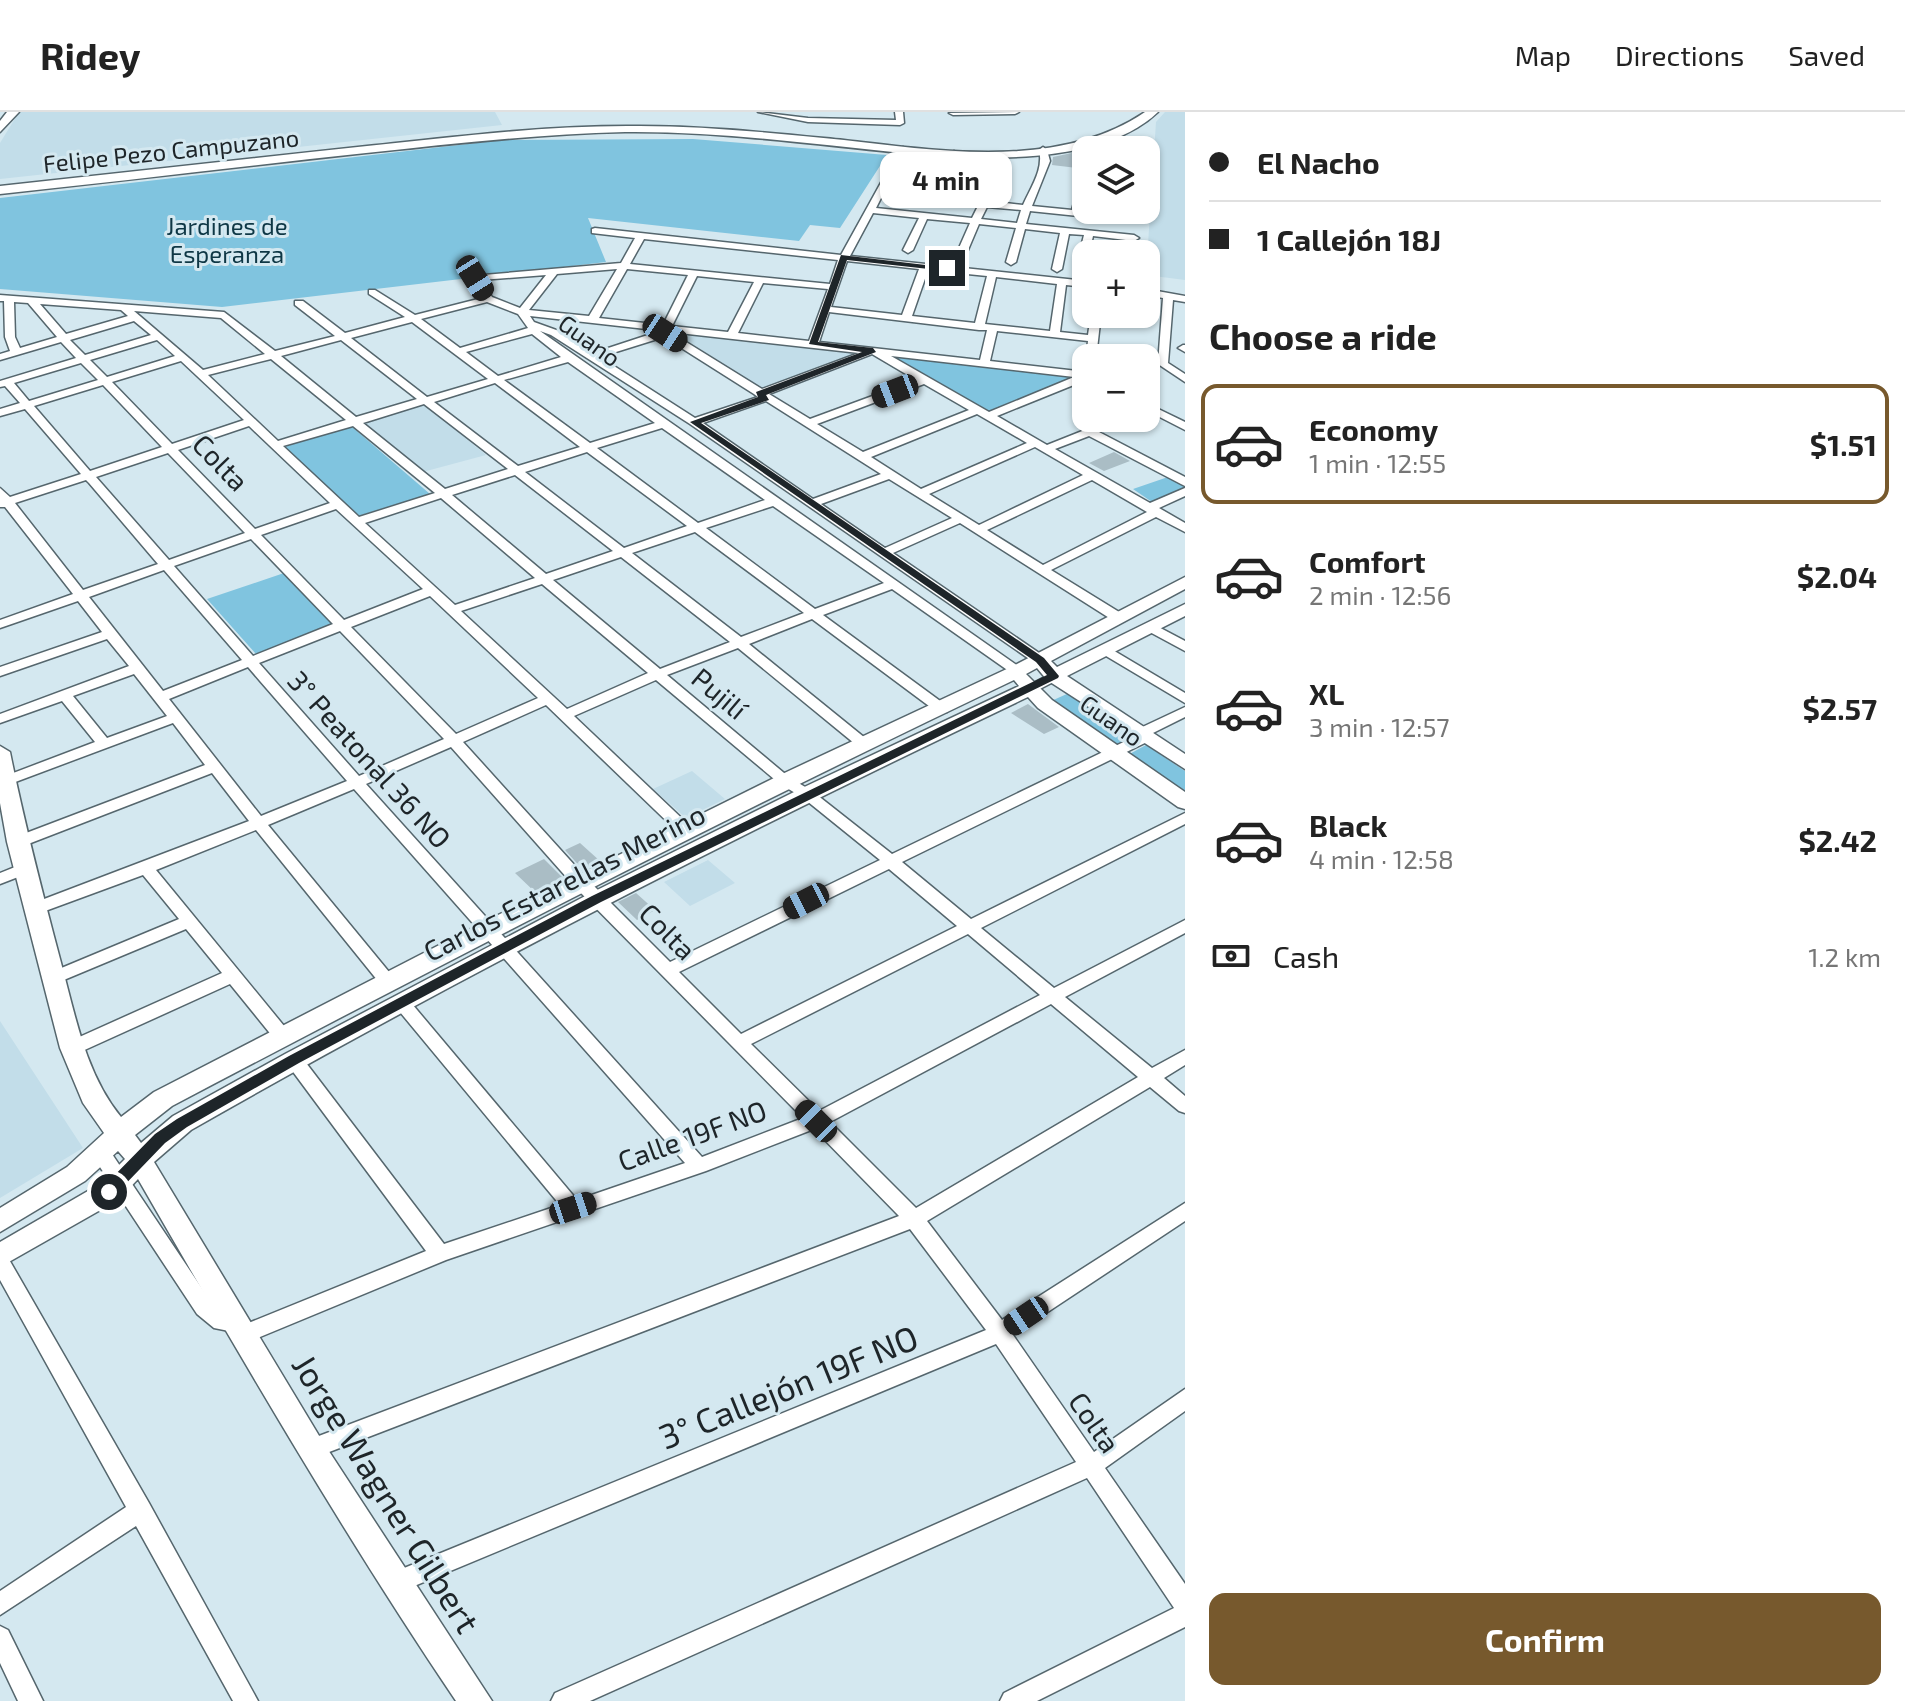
<!DOCTYPE html>
<html lang="en">
<head>
<meta charset="utf-8">
<style>
	body { margin:0; font-family:"Exo 2",sans-serif; background:#f6f6f6; color:#222; height:100vh; display:flex; flex-direction:column; font-size:30px; white-space:nowrap }
	* { box-sizing:border-box; margin:0 }
	p { font-size:26px; color:#767676 }
	.icon { flex:none; width:44px; height:44px; fill:none; stroke:currentColor; stroke-width:2; stroke-linecap:round; stroke-linejoin:round }
	.map { position:relative; flex:1; overflow:hidden }
	.drawer { display:flex; flex-direction:column; background:#fff; width:720px }
	.drawer>* { flex:none }
	.top-card { display:grid; align-content:center; height:176px; padding:0 24px; background:#fff }
	.fabs { position:absolute; left:1072px; top:24px; display:grid; gap:16px }
	.fabs a { display:grid; place-items:center; width:88px; height:88px; border-radius:16px; background:#fff; box-shadow:0 2px 6px #0004; font-size:40px }
	.end { position:absolute; width:36px; height:36px; margin:-18px; border:10px solid #1e2529; background:#fff; box-shadow:0 0 0 4px #fff }
	.from { border-radius:50% }
	.bubble { position:absolute; height:56px; border-radius:16px; background:#fff; box-shadow:0 2px 6px #0004; font-size:26px; font-weight:700; line-height:56px; text-align:center }
	.car { position:absolute; width:24px; height:48px; margin:-24px -12px; border-radius:10px; box-shadow:0 0 6px 2px #0007; background:linear-gradient(#222 24%,#8ab4d8 0 40%,#222 0 76%,#8ab4d8 0 86%,#222 0) }
	.top-card b { display:flex; align-items:center; gap:28px; height:76px; font-size:30px }
	.top-card b+b { border-top:2px solid #e0e0e0 }
	.top-card i { width:20px; height:20px; background:#222 }
	ul { padding:0; list-style:none }
	li { display:flex; align-items:center; gap:24px; height:120px; margin:0 16px 12px; padding:0 8px; border:4px solid transparent; border-radius:16px }
	li div { flex:1 }
	li b { display:block; font-size:30px }
	li em { font-style:normal; font-weight:700 }
	li.active { border-color:#77592d }
	li>.icon { width:72px; height:72px; stroke-width:1.5 }
	h2 { padding:0 24px; font-size:36px; line-height:96px }
	.pay { display:flex; align-items:center; gap:20px; height:88px; padding:0 24px; font-size:30px }
	.pay p { margin-inline-start:auto }
	.button { display:flex; gap:16px; margin-top:auto; padding:16px 24px }
	.button a { flex:1; height:92px; border-radius:16px; background:#77592d; color:#fff; font-size:32px; font-weight:700; line-height:92px; text-align:center }
	header { display:flex; align-items:center; gap:48px; box-sizing:border-box; height:112px; padding:0 40px; background:#fff; border-bottom:2px solid #e0e0e0 }
	header strong { font-size:38px }
	nav { display:flex; gap:44px; margin-inline-start:auto; font-size:28px }
	main { display:flex; flex:1; min-height:0 }
	.map>svg:first-child { display:block }
	.built { fill:#c2dde9 }
	.green { fill:#80c4df }
	.building { fill:#aabdc5 }
	.lines { fill:none; stroke-linecap:round; stroke-linejoin:round }
	.street-casing { stroke:#55666d; stroke-width:3 }
	.secondary-casing { stroke:#55666d; stroke-width:3 }
	.street { fill:#fff; fill-rule:evenodd }
	.secondary { fill:#fff; fill-rule:evenodd }
	.route { fill:#1e2529 }
	.labels { text-anchor:middle; dominant-baseline:central; stroke-width:6; stroke-linejoin:round; paint-order:stroke }
	.far-street-label { font-size:24px; fill:#1e2529; stroke:#d4e8f0 }
	.far-park-label { font-size:24px; fill:#0e3745; stroke:#d4e8f0 }
	.street-label { font-size:28px; fill:#1e2529; stroke:#d4e8f0 }
	.near-street-label { font-size:34px; fill:#1e2529; stroke:#d4e8f0 }
</style>
</head>
<body>
<header>
<strong>Ridey</strong>
<nav><a>Map</a><a>Directions</a><a>Saved</a></nav>
</header>
<main>
<div class="map">
<svg width="1185" height="1589" viewBox="0 0 1185 1589">
	<rect width="100%" height="100%" fill="#d4e8f0"/>
	<!-- built -->
	<path class="built" d="M19 0H495L502 13 0 67V31Z
		M1165 0H1185V168L1146 163 1156 10Z
		M682 221 864 239 762 277 677 222Z
		M424 292 486 343 419 361 362 311Z
		M692 659 725 687 686 706 653 677Z
		M708 748 735 771 690 794 664 770Z
		M0 909 83 1036 0 1086Z"/>
	<!-- green -->
	<path class="green" d="M693 27 887 43 840 116 810 113 799 129 588 106 606 150 222 195 0 177V86L502 28Z
		M882 241 1080 265 988 302Z
		M351 314 430 382 355 405 281 336Z
		M1168 365 1185 374V377L1152 390 1133 377Z
		M284 461 335 514 257 543 207 487Z
		M1069 581 1135 625 1115 635 1049 590Z
		M1146 633 1185 659V685L1126 644Z"/>
	<!-- building -->
	<path class="building" d="M1086 38V45L1077 56 1052 53 1053 45Z
		M1114 340 1130 349 1104 359 1089 351Z
		M1028 592 1036 598 1059 615 1044 622 1011 601Z
		M580 731 600 749 583 758 565 738Z
		M544 747 564 767 536 781 515 761Z
		M636 781 655 798 637 808 618 790Z"/>
	<g class="lines">
		<defs>
			<path id="street" d="M758 0 808 6 896 8 895 0H903L904 11 900 13 808 10Z
				M1019 0 1015 2 953 3 949 1Z
				M903 35 907 38 885 79 930 84 950 42 954 39 958 42 939 84 980 89 998 49 1002 46 1006 49 989 89 1023 93C1031 75 1044 57 1039 38L1043 35 1047 38 1050 49 1032 94 1072 98 1081 66 1085 63 1086 79 1081 99 1136 104 1141 107 1136 110 1030 99 1026 112 1134 123 1139 126 1134 129 1093 124 1089 142H1086L1085 159 1080 162 1075 159 1084 123 1069 122 1062 157 1057 160 1052 157 1060 121 1025 117 1016 150 1011 153 1006 150 1016 116 979 112 965 145 960 148 955 145 970 111 927 107 913 138 908 141 903 138 919 106 873 101 850 144 1086 169V175L1066 173 1060 220 1088 223 1091 202H1101L1096 246H1086L1088 229 997 219 990 249 1086 260V268L997 304 1047 333 1115 306H1131L1099 320 1185 365V374L1181 372 1089 324 1055 337 1150 391 1185 376V384L1159 396 1185 411V420L1156 405 1051 458 1124 503V509H1114L960 411 893 441 1045 545V551H1035L690 312 551 223 540 219 1025 559 1018 563 1013 562 892 477 823 503 947 594 949 597 947 600H937L812 507 749 532 870 630 872 633 870 636H860L738 536 667 563 790 666 812 679 892 742 1136 624 1134 621 1136 618 1185 595V605L1151 622 1153 625 1151 628 902 750 971 807 1185 701V712L981 816 1054 876 1185 808V821L1065 885 1152 956 1185 938V953L1164 966 1185 984V1001L1179 999 1150 975 927 1109 1002 1208 1185 1091V1109L1013 1223 1094 1340 1185 1277V1299L1105 1356 1185 1472V1515L1037 1589H1000L1004 1581 1174 1496 1087 1366 590 1589H551L555 1581 1076 1350 996 1232 395 1482 387 1479 384 1471 387 1463 986 1218 910 1117 311 1347 303 1344 300 1337 303 1330 899 1104 814 1017 706 1059 446 1148 243 1232 236 1229 233 1223 234 1220 214 1216 197 1202 94 1046 92 1041 94 1036 101 1034 108 1036 211 1190 225 1201 244 1205 246 1212 426 1139 288 953 285 948 288 943H300L444 1132 560 1093 395 894 393 890 395 886H407L577 1088 685 1051 354 677 268 713 394 866 396 870 394 874H382L256 718 156 758 289 920 292 925 289 930H277L230 872 78 941H66L63 936 66 931 222 861 186 817 59 870H47L45 866 47 862 179 807 143 763 37 802 29 796 31 792 249 709 212 661 23 734H13L10 730 13 726 205 653 173 611 10 672H0V666L95 630 62 589 0 611V602L129 554 107 527 0 564V555L102 520 78 489 0 516V508L73 482 5 395H0V376L10 385 81 362 25 297 0 304V297L20 291 5 274 0 275V269L76 246 61 230 0 248V242L10 239 5 225 4 189H0V183L224 200 275 239 335 224 295 193V189H303L345 221 405 205 369 182V178H375L415 203 482 186 470 166 472 164 621 151 635 126 592 121V117L595 116 841 143 899 38ZM882 84 978 94 972 106 876 96ZM987 95 1021 98 1017 111 981 107ZM644 127 838 148 830 172 630 152ZM847 149 919 157 902 203 831 195ZM617 157 589 204 529 198 557 162ZM627 157 688 163 663 213 599 206ZM928 158 987 164 975 211 912 204ZM546 163 520 196 492 185 481 168ZM697 164 754 170 728 220 672 214ZM996 165 1057 172 1050 219 985 212ZM763 171 828 177 809 229 738 221ZM14 190 28 191 57 225 20 236 15 225ZM487 190 518 202 528 216 460 236 421 207ZM40 192 121 198 128 204 66 222ZM134 199 221 206 265 242 203 258ZM829 200 979 218H987L980 248 819 230ZM530 204 655 218 657 220 593 241 559 219 534 210ZM134 209 151 223 85 243 70 228ZM412 210 488 267 427 285 351 226ZM670 220 859 241 762 277ZM532 222 561 245 498 264 466 240ZM664 225 754 282 758 285 695 306 600 245ZM157 228 175 244 107 265 90 248ZM341 228 417 287 356 305 281 244ZM872 242 916 268 810 307 769 282ZM891 244 1074 265 989 300ZM271 247 346 308 278 329 208 263ZM181 249 244 308 172 332 112 270ZM568 250 655 311 590 331 504 268ZM81 251 98 268 29 289 14 271ZM495 271 580 335 518 354 434 290ZM924 272 969 298 863 340 817 312ZM103 273 162 335 90 359 34 294ZM766 289 881 362 813 387 703 311ZM424 292 508 357 445 377 363 311ZM977 302 1027 331 921 377 871 345ZM249 314 330 391 255 417 178 338ZM353 314 435 381 359 405 283 334ZM662 316 765 388 698 411 597 336ZM1035 335 1083 363 979 413 929 382ZM587 340 687 414 624 436 525 360ZM168 341 245 421 169 448 96 365ZM515 363 613 439 546 462 452 383ZM889 367 952 406 885 436 821 392ZM86 368 89 371 158 452 83 478 15 391ZM1092 368 1147 400 1043 453 987 418ZM441 386 535 466 455 493 365 411ZM773 394 884 471 815 497 706 416ZM336 397 423 477 344 508 261 423ZM695 420 804 501 741 525 632 441ZM251 427 333 512 253 544 174 454ZM621 445 730 530 660 557 553 468ZM164 458 242 548 163 579 89 485ZM542 472 648 561 567 597 461 499ZM430 484 538 586 456 622 351 515ZM340 519 444 627 359 664 259 551ZM248 555 260 569 347 669 261 704 169 587ZM134 562 167 604 107 626 73 584ZM656 568 780 672 802 685 880 748 670 850 588 768 463 630 546 593 681 723H691L694 719 691 715 574 604ZM451 635 576 776 803 1006 702 1045 366 672ZM889 757 957 814 741 922 679 860ZM968 822 1040 883 819 999 751 932ZM1051 892 1138 965 916 1096 830 1010Z
				M1146 177 1185 184V190L1173 188 1168 251 1185 262V270L1158 252 1163 186 1146 183Z
				M1183 233H1185V240L1178 236Z
				M1146 291 1185 310V318L1146 298Z
				M1151 511 1185 529V539L1146 518 1144 515Z
				M1106 534 1185 581V591L1101 541V535Z
				M1054 560 1061 564 1059 567 1036 579H1026L1024 576Z
				M25 751 33 756 31 760 0 772V761Z
				M0 1142 7 1144 149 1391 258 1589H233L136 1414 0 1503V1479L126 1395 0 1168Z
				M0 1514 8 1518 43 1589H18L0 1551Z"/>
			<path id="secondary" d="M7 0H19L0 20V9Z
				M1145 0H1158C1101 55 975 48 902 41 810 32 718 19 625 20 538 22 452 32 366 41 244 54 122 69 0 82V74C122 61 245 47 367 34 453 25 540 14 627 14 699 13 772 21 844 28 940 39 1060 58 1145 0Z
				M1185 465V477L1051 549 1057 555 1185 492V504L1067 564 1185 642V657L1047 568 1037 556 1026 562 1052 588 1185 680V697L1178 695 1038 596 1028 585C744 720 464 862 191 1018L154 1050 321 1327 492 1589H456C342 1420 240 1244 138 1067L118 1088 0 1155V1130L100 1072 125 1047 118 1039 85 1069 0 1120V1096L67 1055 104 1021 83 991 60 936 7 730 0 691V634L10 640C24 710 42 779 60 847 75 902 85 961 121 1005L154 980 480 812 778 664 1011 555ZM1014 568 1019 574 800 677 589 782 285 942 173 1004 141 1031 135 1023 172 994C451 847 730 703 1014 568Z"/>
		</defs>
		<!-- street casing -->
		<use href="#street" class="street-casing"/>
		<!-- secondary casing -->
		<use href="#secondary" class="secondary-casing"/>
		<!-- street -->
		<use href="#street" class="street"/>
		<!-- secondary -->
		<use href="#secondary" class="secondary"/>
	</g>
	<!-- route -->
	<path class="route" d="M841 143 951 156 947 159 847 148 818 230 873 236 876 240 766 283 769 288 701 311 1044 546 1059 564 1058 566 601 790 299 951 187 1015 165 1031 114 1084H103V1075L155 1022 177 1007 289 944 592 784 1047 563 1036 550 690 310 758 285 756 280 862 240 809 232Z"/>
	<g class="labels">
		<!-- far-street labels -->
		<g class="far-street-label">
			<text transform="translate(171 38) rotate(-6)">Felipe Pezo Campuzano</text>
			<text transform="translate(590 228) rotate(36)">Guano</text>
			<text transform="translate(1112 608) rotate(35)">Guano</text>
		</g>
		<!-- far-park labels -->
		<g class="far-park-label">
			<text x="227" y="113">Jardines de<tspan x="227" dy="28">Esperanza</tspan></text>
		</g>
		<!-- street labels -->
		<g class="street-label">
			<text transform="translate(221 350) rotate(46)">Colta</text>
			<text transform="translate(720 581) rotate(40)">Pujilí</text>
			<text transform="translate(370 647) rotate(48)">3° Peatonal 36 NO</text>
			<text transform="translate(564 770) rotate(-27)">Carlos Estarellas Merino</text>
			<text transform="translate(668 819) rotate(45)">Colta</text>
			<text transform="translate(692 1023) rotate(-20)">Calle 19F NO</text>
			<text transform="translate(1095 1310) rotate(55)">Colta</text>
		</g>
		<!-- near-street labels -->
		<g class="near-street-label">
			<text transform="translate(788 1274) rotate(-22)">3° Callejón 19F NO</text>
			<text transform="translate(387 1381) rotate(58)">Jorge Wagner Gilbert</text>
		</g>
	</g>
</svg>
<div class="fabs">
<a><svg class="icon" aria-label="layers" viewBox="0 0 24 24"><path d="M12 4l9 5-9 5-9-5zM3 14l9 5 9-5"/></svg></a>
<a>+</a>
<a>−</a>
</div>
<i class="end from" style="left:109px;top:1080px"></i>
<i class="end" style="left:947px;top:156px"></i>
<div class="bubble" style="left:880px;top:40px;width:132px">4 min</div>
<i class="car" style="left:475px;top:166px;rotate:148deg"></i>
<i class="car" style="left:665px;top:221px;rotate:123deg"></i>
<i class="car" style="left:895px;top:279px;rotate:249deg"></i>
<i class="car" style="left:806px;top:789px;rotate:243deg"></i>
<i class="car" style="left:816px;top:1009px;rotate:315deg"></i>
<i class="car" style="left:573px;top:1096px;rotate:72deg"></i>
<i class="car" style="left:1026px;top:1204px;rotate:236deg"></i>
</div>
<section class="drawer">
<div class="top-card">
<b><i class="from"></i>El Nacho</b>
<b><i></i>1 Callejón 18J</b>
</div>
<h2>Choose a ride</h2>
<ul>
<li class="active"><svg class="icon" aria-label="car" viewBox="0 0 24 24"><path d="M5 17H2v-5l4-1 3-4h7l3 4 3 1v5h-3M9 17h6M6 11h13"/><circle cx="7" cy="17" r="2"/><circle cx="17" cy="17" r="2"/></svg><div><b>Economy</b><p>1 min · 12:55</p></div><em>$1.51</em></li>
<li><svg class="icon" aria-label="car" viewBox="0 0 24 24"><path d="M5 17H2v-5l4-1 3-4h7l3 4 3 1v5h-3M9 17h6M6 11h13"/><circle cx="7" cy="17" r="2"/><circle cx="17" cy="17" r="2"/></svg><div><b>Comfort</b><p>2 min · 12:56</p></div><em>$2.04</em></li>
<li><svg class="icon" aria-label="car" viewBox="0 0 24 24"><path d="M5 17H2v-5l4-1 3-4h7l3 4 3 1v5h-3M9 17h6M6 11h13"/><circle cx="7" cy="17" r="2"/><circle cx="17" cy="17" r="2"/></svg><div><b>XL</b><p>3 min · 12:57</p></div><em>$2.57</em></li>
<li><svg class="icon" aria-label="car" viewBox="0 0 24 24"><path d="M5 17H2v-5l4-1 3-4h7l3 4 3 1v5h-3M9 17h6M6 11h13"/><circle cx="7" cy="17" r="2"/><circle cx="17" cy="17" r="2"/></svg><div><b>Black</b><p>4 min · 12:58</p></div><em>$2.42</em></li>
</ul>
<div class="pay"><svg class="icon" aria-label="cash" viewBox="0 0 24 24"><path d="M3 7h18v10H3z"/><circle cx="12" cy="12" r="2"/></svg>Cash<p>1.2 km</p></div>
<div class="button"><a>Confirm</a></div>
</section>
</main>
</body>
</html>
